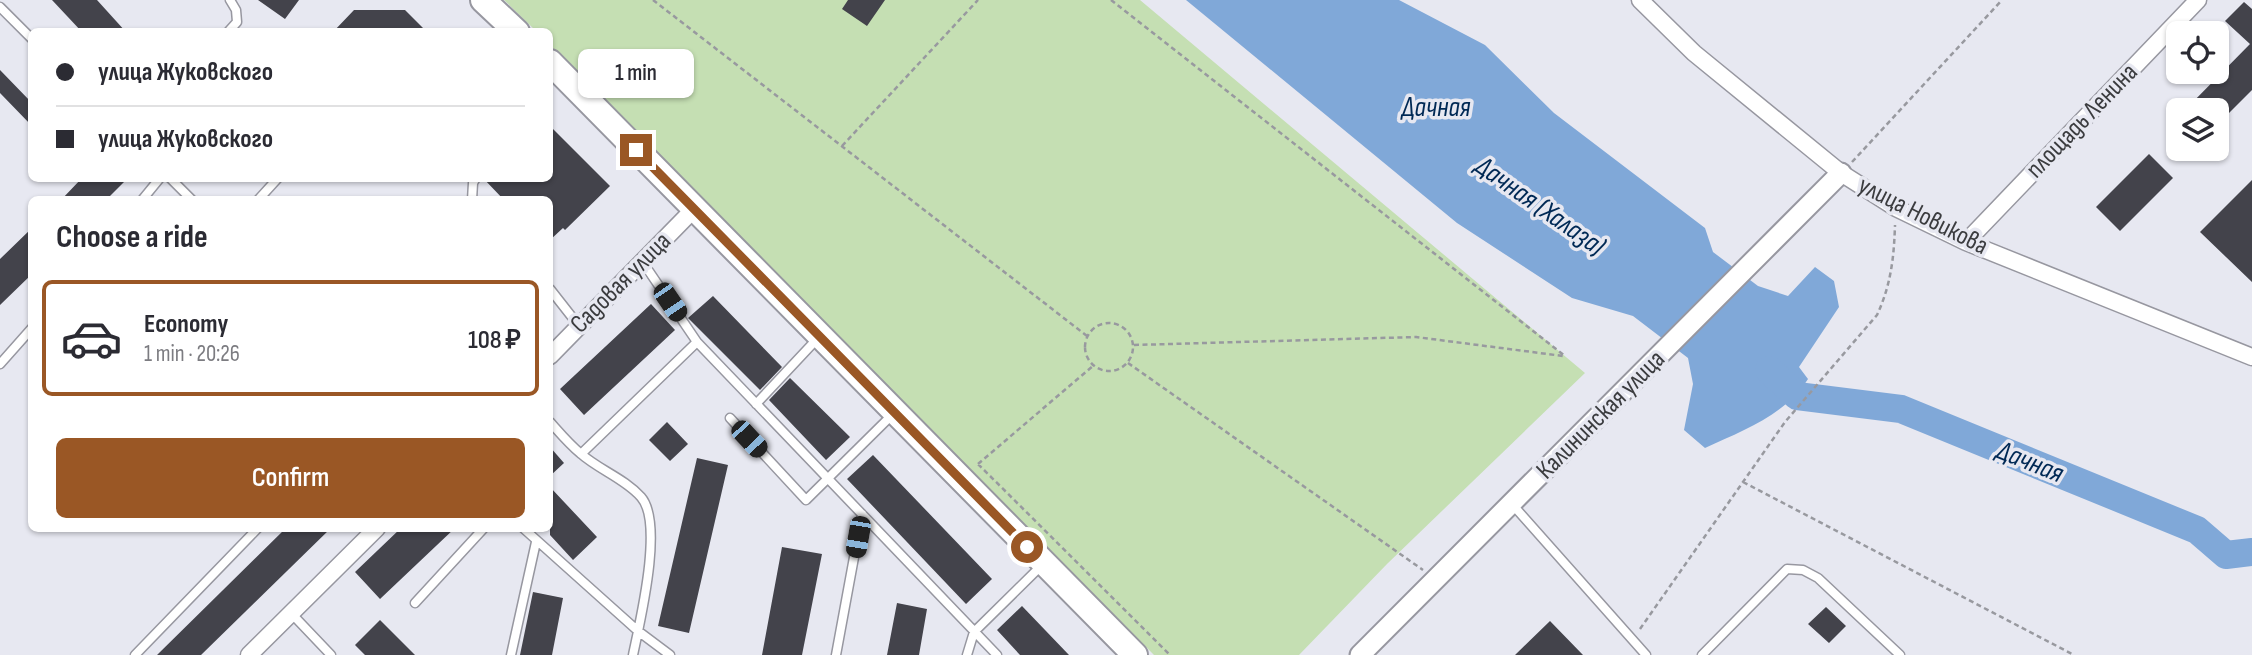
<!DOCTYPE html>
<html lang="en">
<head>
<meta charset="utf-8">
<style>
	body { margin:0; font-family:"Sofia Sans Condensed",sans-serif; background:#f7f7f7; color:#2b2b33; height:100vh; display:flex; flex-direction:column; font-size:26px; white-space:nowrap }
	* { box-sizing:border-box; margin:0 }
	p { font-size:23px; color:#7c7c81 }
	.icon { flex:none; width:38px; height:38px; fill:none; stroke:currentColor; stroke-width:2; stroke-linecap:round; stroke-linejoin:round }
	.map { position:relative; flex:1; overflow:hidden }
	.side { position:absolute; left:28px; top:196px; width:525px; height:336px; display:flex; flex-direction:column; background:#fff; border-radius:10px; box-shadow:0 2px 5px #0004 }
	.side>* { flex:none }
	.guide { position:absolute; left:28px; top:28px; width:525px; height:154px; border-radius:10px; box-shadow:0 2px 5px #0004; display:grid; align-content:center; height:154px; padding:0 28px; background:#fff }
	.controls { position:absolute; left:2166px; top:21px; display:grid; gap:14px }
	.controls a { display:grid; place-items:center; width:63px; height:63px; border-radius:10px; background:#fff; box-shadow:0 2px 5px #0004; font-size:35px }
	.end { position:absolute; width:32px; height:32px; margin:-16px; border:9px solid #9a5725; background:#fff; box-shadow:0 0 0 4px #fff }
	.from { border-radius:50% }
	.bubble { position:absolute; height:49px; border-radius:10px; background:#fff; box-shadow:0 2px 5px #0004; font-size:23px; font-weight:600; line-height:49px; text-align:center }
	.car { position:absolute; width:21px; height:42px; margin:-21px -10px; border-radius:9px; box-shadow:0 0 5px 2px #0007; background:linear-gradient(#222 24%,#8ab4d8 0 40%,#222 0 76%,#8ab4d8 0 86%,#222 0) }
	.guide b { display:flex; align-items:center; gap:24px; height:66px; font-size:26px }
	.guide b+b { border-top:2px solid #e1e1e2 }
	.guide i { width:18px; height:18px; background:#2b2b33 }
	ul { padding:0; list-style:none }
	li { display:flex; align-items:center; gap:21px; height:116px; margin:0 14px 10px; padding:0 14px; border:4px solid transparent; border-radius:10px }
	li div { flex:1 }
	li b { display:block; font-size:26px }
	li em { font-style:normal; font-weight:600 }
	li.current { border-color:#9a5725 }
	li>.icon { width:63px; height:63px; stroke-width:1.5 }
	h2 { padding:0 28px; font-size:32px; line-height:84px }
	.cta { display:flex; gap:14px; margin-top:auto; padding:14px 28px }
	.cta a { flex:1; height:80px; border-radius:10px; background:#9a5725; color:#fff; font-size:28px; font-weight:600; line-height:80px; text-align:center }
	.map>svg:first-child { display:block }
	.green { fill:#c5dfb3 }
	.water { fill:#80a8d8 }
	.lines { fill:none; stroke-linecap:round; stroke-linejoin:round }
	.river { stroke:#80a8d8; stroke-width:28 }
	.building { fill:#43434b }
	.service-casing { stroke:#9797a0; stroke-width:11 }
	.minor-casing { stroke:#9797a0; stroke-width:19 }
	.tertiary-casing { stroke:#9797a0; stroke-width:23 }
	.primary-casing { stroke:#9797a0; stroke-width:28 }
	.path { stroke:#98999f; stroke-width:2.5; stroke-dasharray:5 3.5; stroke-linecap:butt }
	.service { stroke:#fff; stroke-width:8 }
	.minor { stroke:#fff; stroke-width:16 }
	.tertiary { stroke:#fff; stroke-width:19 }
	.primary { stroke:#fff; stroke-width:24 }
	.route { stroke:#9a5725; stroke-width:9 }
	.labels { text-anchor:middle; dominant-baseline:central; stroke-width:7; stroke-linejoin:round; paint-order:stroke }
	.street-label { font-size:26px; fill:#3b3c3f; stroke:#e7e8f1 }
	.water-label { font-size:28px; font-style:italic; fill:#002955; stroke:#e7e8f1 }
</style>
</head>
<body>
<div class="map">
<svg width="2252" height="655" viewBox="0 0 2252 655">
	<rect width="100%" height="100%" fill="#e7e8f1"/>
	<!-- green -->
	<path class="green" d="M504 0H1140L1585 373 1387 564 1299 655H1154L550 45V32L536 31Z"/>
	<!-- water -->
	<path class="water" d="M1186 0H1399L1485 45 1554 113 1705 228 1713 252 1758 286 1788 296 1815 267 1834 281 1839 307 1799 367 1808 379C1784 416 1744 430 1705 448L1684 430 1693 384 1688 358 1633 316 1572 298 1457 223Z"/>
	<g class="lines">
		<!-- river -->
		<path class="river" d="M1769 370 1797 396 1901 409 2197 530 2226 555 2252 552"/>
	</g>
	<!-- building -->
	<path class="building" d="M52 0H97L126 32H82Z
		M258 0H299L285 19Z
		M848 0H885L867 26 842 9Z
		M2244 2 2252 9V90L2217 125V110H2185L2250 44 2225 21Z
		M354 10H405L427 32H333Z
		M0 70 32 103V126L0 93Z
		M550 126 610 186 565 230 563 228 550 240V200H504L483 178H550Z
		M2149 154 2173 178 2120 231 2096 207Z
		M82 178H128L106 200H61Z
		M2252 180V282L2200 232Z
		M32 228V274L0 305V259Z
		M713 296 782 367 760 390 688 318Z
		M651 304 675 330 584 415 560 389Z
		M790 378 850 437 826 460 769 400Z
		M667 422 688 444 670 461 649 440Z
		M550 447 564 463 550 476Z
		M873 455 992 579 966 604 847 479Z
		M697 458 728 465 689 633 658 626Z
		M550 487 597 537 573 560 550 535Z
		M286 528H331L201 655H157Z
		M401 528H455L380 599 355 572Z
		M782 547 822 554 802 655H762Z
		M533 592 563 598 552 655H520Z
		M897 603 927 609 919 655H887Z
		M1022 606 1069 655H1020L997 630Z
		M1826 607 1846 626 1829 643 1808 624Z
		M380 620 415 655H365L355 645Z
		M1550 621 1583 655H1515Z"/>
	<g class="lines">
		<defs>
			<path id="service" d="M0 7 32 39
				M228 32 237 22 236 10 230 0
				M170 178 192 200
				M142 200 160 178
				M258 200 278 178
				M472 200 473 183 476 178
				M642 261 697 342 997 655
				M550 289 579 326
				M0 364 32 328
				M756 404 817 339
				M730 418 806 500 894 413
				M550 422C559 432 569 444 580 453 599 470 624 478 641 497 664 523 640 621 633 655
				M581 454 697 342
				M1512 504 1646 655
				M523 528 638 631 670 655
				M415 603 484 528
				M291 613 331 655
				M135 655 258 528
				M511 655 536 542
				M836 655 862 514
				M967 655 974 632 1041 566
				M1702 655 1787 569 1803 570 1818 578 1900 655"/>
			<path id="minor" d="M1640 0 1694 53 1841 173 1896 208 1966 242 2252 357
				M1966 242 2198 0
				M550 356 693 210
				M249 655 377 528"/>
			<path id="tertiary" d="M1360 655 1841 173"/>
			<path id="primary" d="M483 0 517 32
				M550 62 1135 655"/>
		</defs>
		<!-- service casing -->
		<use href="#service" class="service-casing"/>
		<!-- minor casing -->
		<use href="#minor" class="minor-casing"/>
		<!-- tertiary casing -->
		<use href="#tertiary" class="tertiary-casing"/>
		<!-- primary casing -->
		<use href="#primary" class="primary-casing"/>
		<!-- path -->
		<path class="path" d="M653 0 1087 336
			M1111 0 1565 356
			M842 146 978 0
			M1852 162 2002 0
			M1085 347a24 24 0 1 1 48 0a24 24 0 1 1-48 0Z
			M1134 345 1416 337 1563 356
			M1128 363 1423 570
			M978 464 1170 655
			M978 464 1094 365
			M1743 482 2074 655
			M1640 629 1785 422 1877 315C1891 285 1894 257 1895 225"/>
		<!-- service -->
		<use href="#service" class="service"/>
		<!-- minor -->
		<use href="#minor" class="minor"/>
		<!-- tertiary -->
		<use href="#tertiary" class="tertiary"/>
		<!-- primary -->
		<use href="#primary" class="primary"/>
	</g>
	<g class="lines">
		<!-- route -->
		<path class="route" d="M636 150 1027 547"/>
	</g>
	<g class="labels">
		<!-- street labels -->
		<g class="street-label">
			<text transform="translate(2082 121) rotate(-46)">площадь Ленина</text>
			<text transform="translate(1923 216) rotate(27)">улица Новикова</text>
			<text transform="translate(621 283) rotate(-45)">Садовая улица</text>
			<text transform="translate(1601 415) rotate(-45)">Калининская улица</text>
		</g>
		<!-- water labels -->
		<g class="water-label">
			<text x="1436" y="107">Дачная</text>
			<text transform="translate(1540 206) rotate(35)">Дачная (Халаза)</text>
			<text transform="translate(2030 462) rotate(22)">Дачная</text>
		</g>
	</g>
</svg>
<div class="controls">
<a><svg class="icon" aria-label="locate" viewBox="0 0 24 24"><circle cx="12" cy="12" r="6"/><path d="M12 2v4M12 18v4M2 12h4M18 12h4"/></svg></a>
<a><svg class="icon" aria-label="layers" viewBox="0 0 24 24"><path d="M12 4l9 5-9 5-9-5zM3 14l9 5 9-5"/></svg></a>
</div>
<i class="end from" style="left:1027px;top:547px"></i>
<i class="end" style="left:636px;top:150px"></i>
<div class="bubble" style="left:578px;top:49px;width:116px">1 min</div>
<i class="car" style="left:670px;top:302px;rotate:146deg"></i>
<i class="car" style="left:749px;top:439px;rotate:137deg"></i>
<i class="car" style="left:858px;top:537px;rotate:190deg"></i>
<div class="guide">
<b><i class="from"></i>улица Жуковского</b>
<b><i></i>улица Жуковского</b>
</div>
<section class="side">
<h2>Choose a ride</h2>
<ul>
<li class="current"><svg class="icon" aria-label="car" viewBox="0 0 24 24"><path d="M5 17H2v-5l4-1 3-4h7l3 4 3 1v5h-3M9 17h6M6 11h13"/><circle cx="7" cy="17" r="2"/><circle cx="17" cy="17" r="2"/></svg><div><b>Economy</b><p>1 min · 20:26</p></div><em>108 ₽</em></li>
</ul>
<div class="cta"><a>Confirm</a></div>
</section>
</div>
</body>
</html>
